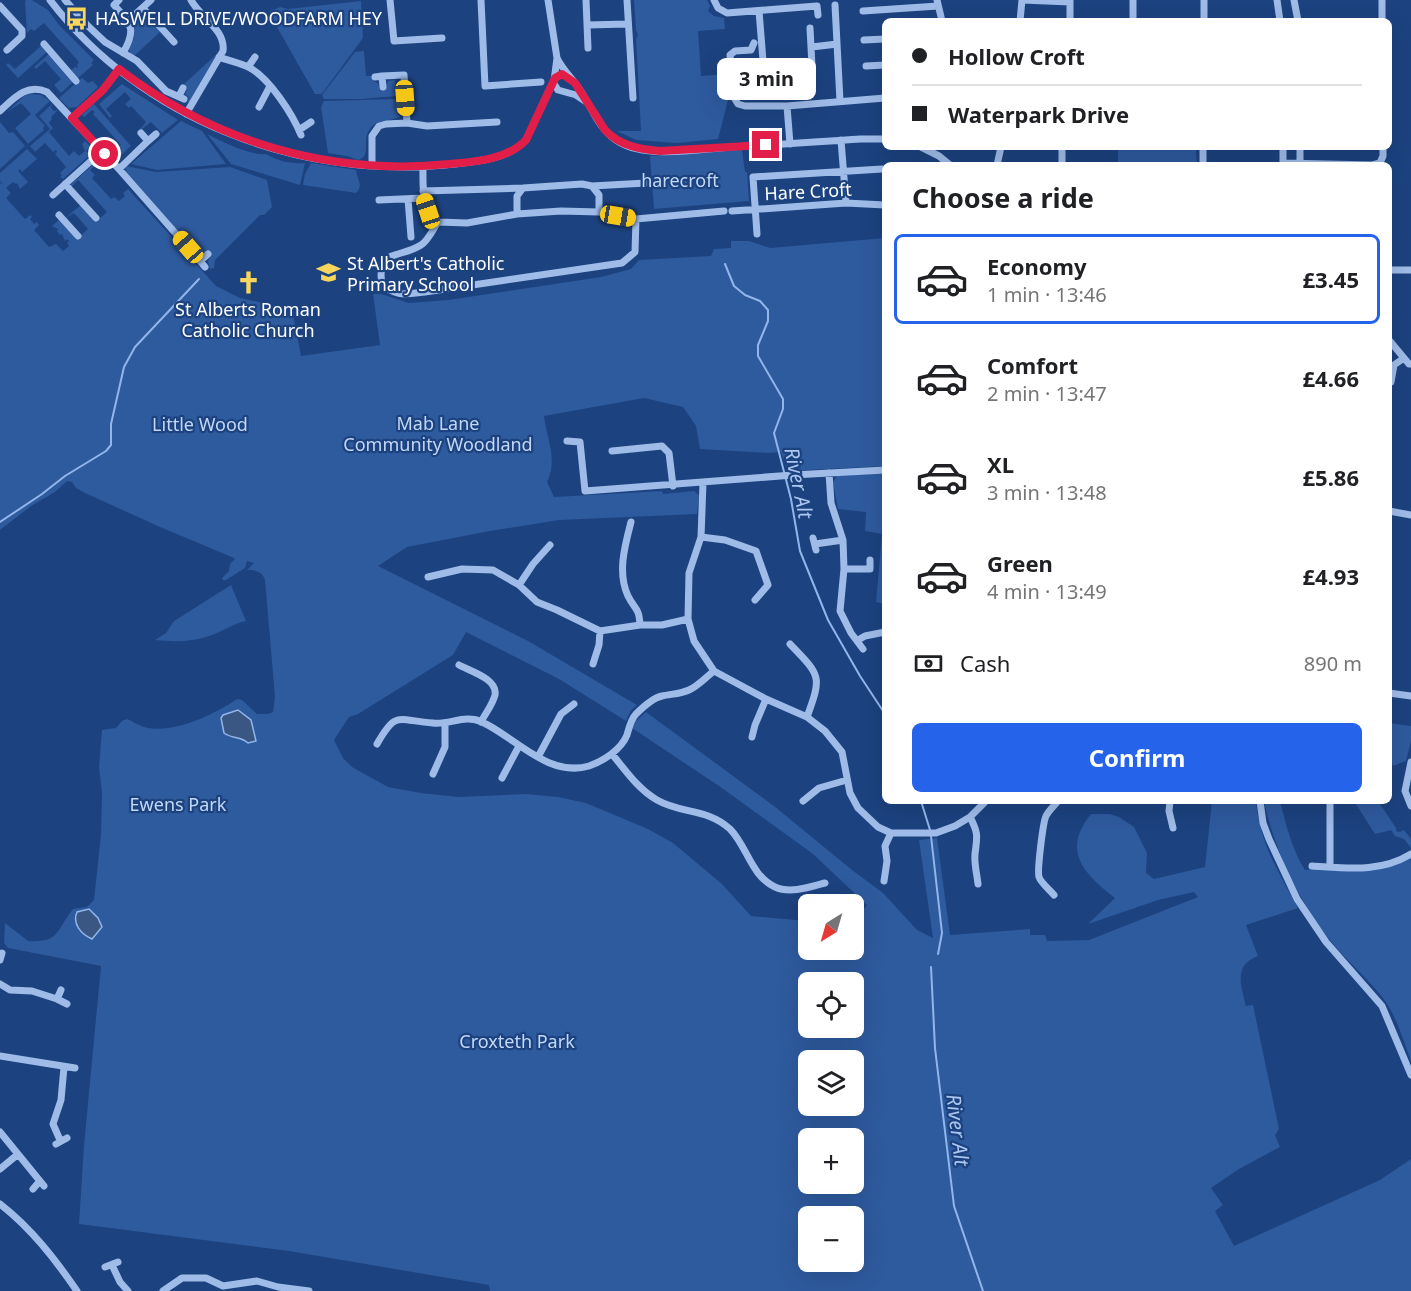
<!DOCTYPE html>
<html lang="en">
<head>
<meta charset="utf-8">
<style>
	body { margin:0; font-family:"Noto Sans",sans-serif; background:#f2f2f2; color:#202124; height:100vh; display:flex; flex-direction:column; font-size:22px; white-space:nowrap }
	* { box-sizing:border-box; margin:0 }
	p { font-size:20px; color:#757577 }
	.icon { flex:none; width:33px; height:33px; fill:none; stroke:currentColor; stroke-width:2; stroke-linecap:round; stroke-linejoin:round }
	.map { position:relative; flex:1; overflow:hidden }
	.sheet { position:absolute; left:882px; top:162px; width:510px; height:642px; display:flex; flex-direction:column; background:#fff; border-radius:9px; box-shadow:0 6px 24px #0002 }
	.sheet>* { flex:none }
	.guide { position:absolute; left:882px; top:18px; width:510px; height:132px; border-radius:9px; box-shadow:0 6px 24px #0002; display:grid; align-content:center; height:132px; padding:0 30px; background:#fff }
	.needle { width:39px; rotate:217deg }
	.fabs { position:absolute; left:798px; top:894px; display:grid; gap:12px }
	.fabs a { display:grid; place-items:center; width:66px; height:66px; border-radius:9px; background:#fff; box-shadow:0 6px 24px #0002; font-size:30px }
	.end { position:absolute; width:27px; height:27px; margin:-14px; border:8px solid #e11d48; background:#fff; box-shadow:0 0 0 3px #fff }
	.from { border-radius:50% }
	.bubble { position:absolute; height:42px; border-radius:9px; background:#fff; box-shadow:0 6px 24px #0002; font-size:20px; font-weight:700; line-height:42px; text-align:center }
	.car { position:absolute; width:18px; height:36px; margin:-18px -9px; border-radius:8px; box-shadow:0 0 4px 2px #0007; background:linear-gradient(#f5c518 24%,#345 0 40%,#f5c518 0 76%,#345 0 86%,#f5c518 0) }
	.guide b { display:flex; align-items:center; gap:21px; height:57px; font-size:22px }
	.guide b+b { border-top:2px solid #e0e0e0 }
	.guide i { width:15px; height:15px; background:#202124 }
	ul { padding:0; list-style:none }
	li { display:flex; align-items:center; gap:18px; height:90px; margin:0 12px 9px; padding:0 18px; border:3px solid transparent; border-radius:9px }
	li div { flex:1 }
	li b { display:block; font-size:22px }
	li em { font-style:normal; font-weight:700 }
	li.current { border-color:#2563eb }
	li>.icon { width:54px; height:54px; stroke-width:1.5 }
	h2 { padding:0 30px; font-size:27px; line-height:72px }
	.pay { display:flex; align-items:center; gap:15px; height:66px; padding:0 30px; font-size:22px }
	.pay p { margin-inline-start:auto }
	.button { display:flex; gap:12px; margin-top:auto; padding:12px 30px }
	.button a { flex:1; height:69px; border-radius:9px; background:#2563eb; color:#fff; font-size:24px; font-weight:700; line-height:69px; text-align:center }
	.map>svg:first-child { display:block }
	.green { fill:#2e5a9e; fill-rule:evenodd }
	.water { fill:#3a5683; stroke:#92b6eb; stroke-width:1.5 }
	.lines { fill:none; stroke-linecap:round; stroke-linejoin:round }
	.stream { stroke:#92b6eb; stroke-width:2 }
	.minor { stroke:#9fbce9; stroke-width:7 }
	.route { stroke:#e11d48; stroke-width:8 }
	.labels { text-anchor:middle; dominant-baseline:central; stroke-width:4.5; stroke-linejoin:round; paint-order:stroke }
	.poi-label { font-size:18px; fill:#fff; stroke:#1c427f; text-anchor:start }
	.park-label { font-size:18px; fill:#c3d8f7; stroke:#1c427f }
	.street-label { font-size:18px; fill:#fff; stroke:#1c427f }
	.water-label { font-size:20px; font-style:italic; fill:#aac6f1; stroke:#1c427f }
</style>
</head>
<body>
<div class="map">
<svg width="1411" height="1291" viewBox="0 0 1411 1291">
	<rect width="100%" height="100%" fill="#1c427f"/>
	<!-- green -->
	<path class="green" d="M26 0H32L48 10 59 25 94 60 91 63 93 65 77 79 70 71 75 67 78 68 77 65 79 62 44 23 34 31 31 29 27 33 25 2Z
		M634 0H707L710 6 708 11 714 16 724 18 725 29 698 31 701 76 726 74 728 100 718 139 677 143 636 140 617 131H641L636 39 638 35 636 30Z
		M361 1 363 38 324 91 321 94H315L269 13 270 11 280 7 288 9Z
		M139 14 145 15 160 32 134 56 130 53 129 49 134 37 133 21Z
		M42 45 48 51 18 78 6 65 8 63 15 69Z
		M364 51 366 76H373V81L378 83 380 90 385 89 388 81 395 80 397 96 361 99H324L322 95 355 52Z
		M50 53 74 81 61 93 54 85 61 79 45 61 36 69 34 67Z
		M218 53 189 102 186 104 189 98 185 94 187 88 184 84Z
		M82 78 88 83 93 81 98 87 77 107 69 108 59 98Z
		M122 84 178 120 162 133 151 122 141 130 140 129 146 122 131 106 129 108 125 104 131 99 125 92 106 109 112 116 110 118 99 104Z
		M31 94 41 95 50 101 35 115 45 126 43 128 44 130 28 144 15 128 31 114 21 103 7 112 24 96Z
		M397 99 398 115 401 116C390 123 376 117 368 132 363 142 371 157 358 160L347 156 328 153 321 107 324 101Z
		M52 104 51 108 54 111 58 110 51 117 52 119 49 123 53 128 49 132 69 156 74 151 79 156 85 151 82 144 85 141 90 146 86 151 88 153 92 149 89 156 63 179 60 177 62 175 60 173 66 167 55 154 57 152 56 150 53 152 45 143 35 152 30 146 50 129 39 116Z
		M94 104 131 146 117 159 112 153 121 145 93 114 95 112 92 110 84 117 82 115Z
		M181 121 202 131 226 164 157 170 131 164Z
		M0 122 9 133 13 132 25 146 0 169Z
		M207 134C221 141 250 156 266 154 279 161 289 164 305 163L300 185 231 164Z
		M1118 147H1192V149H1196L1197 165H1118Z
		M27 149 37 159 22 172 20 169 18 171 28 182 20 189 17 183 16 184 13 182 6 188 11 193 6 198 25 219 30 215 32 217 30 219 34 224 37 222 39 225 34 230 49 247 56 244 63 251 69 246 67 243 69 241 67 239 65 241 62 234 60 235 57 231 58 229 52 226 60 219 78 238 88 229 74 213 64 219 82 204 97 221 107 212 78 180 70 188 68 187 96 162 97 164 90 170 95 175 92 178 111 199 114 197 119 201 125 196 123 193 128 189 216 286 240 298 292 309 301 356 380 345 373 294H381L409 303 448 300 601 277 631 269 639 260 711 256 714 249 731 248V241H749L770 248 885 238V466L788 471 781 452 769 453 700 449 696 426 683 407 644 398 544 416C547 439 558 461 547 482L554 497 662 491 663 494 694 491 699 495 697 514 559 520 490 531 407 547 378 566 528 641 637 705 631 710 626 721 559 679 466 632 453 655 358 714 349 717 334 740 343 758 352 767 388 787 421 793 458 797 526 794 558 797 586 803 648 829 673 843 722 884 751 916 808 921V950H854V922L867 905 813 854 719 786 632 728 636 721 646 712 774 806 852 870 883 893 917 930 933 938 919 840 937 838 950 935 1030 929V935H1045L1047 941 1089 940 1198 897 1194 892 1158 900 1088 924 1115 898C1084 874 1061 851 1091 814H1110L1119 817 1134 827 1147 853 1146 873 1154 879 1205 867 1212 801H1256C1260 844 1278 871 1298 908L1246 925 1258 956C1233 965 1241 986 1246 1006L1253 1005 1279 1129 1275 1135 1280 1147 1239 1169 1211 1188 1223 1205 1215 1211 1234 1246 1380 1180 1411 1159V1291H490L489 1285 289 1251 79 1224 84 1145 101 966 8 948 4 943 5 923 28 941C60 943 56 930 73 909L87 907 94 900 101 834 102 793 99 767 102 730 116 728 122 721 127 719C133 721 139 726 144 727 172 735 215 714 237 699L242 700 257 714H268L273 712 275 697 265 580C262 571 256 570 247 570L254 563 247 561 245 568 226 580H223L222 578 229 571 230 564 235 559 234 558 160 527 85 493 76 488 72 482 67 481 55 492 31 506 0 530V183L3 184 0 181V173ZM808 982H854V1028H808ZM808 1060H854V1106H808ZM808 1138H854V1184H808ZM808 1216H854V1262H808Z
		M742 150 745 172H747L749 201 654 209 650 156Z
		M311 163 356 170C357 180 364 185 356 193L303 185 305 174Z
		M126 166 156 172 230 167 267 180 272 207 264 215H260L215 260 214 268 210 269 208 261 211 256 199 255 125 173Z
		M885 473V604L876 602 882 534 865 531 866 512 838 509 833 482 837 476Z
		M231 585 246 621C232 624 222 632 209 636 193 642 172 642 155 640L166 633 174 621Z
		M1389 723 1411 726V741L1406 761 1393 766 1389 753Z
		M1264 801H1280C1286 824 1292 850 1305 870 1342 865 1373 879 1411 858V1061C1403 1040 1397 1017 1383 998 1364 974 1340 955 1322 930 1294 891 1274 847 1264 801Z
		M1354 801H1378L1396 828V831L1400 832 1404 830 1411 839V848L1404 839 1395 836 1391 830 1375 834Z"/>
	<!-- water -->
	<path class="water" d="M238 710 251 720 256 741 248 743C241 736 232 739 224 733L221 718 223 715Z
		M89 909 98 918 102 927 92 939C81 934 72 924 77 912Z"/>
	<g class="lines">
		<!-- stream -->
		<path class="stream" d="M725 264 734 286 745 295 760 301 768 310V321L758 345V356L783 399V409L774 433 791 499 800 551 828 620 860 676 885 714
			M0 522 42 494 65 476 106 451 111 445V424L124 367 135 347 199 279
			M921 801 930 830
			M931 836 942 933 938 954
			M931 967 935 1048 954 1206 983 1291"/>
		<!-- minor -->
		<path class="minor" d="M50 0C141 119 297 179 445 165 471 162 507 161 526 140L555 78 560 75 568 76
			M65 0 88 26 105 42 137 61 166 91 184 99
			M119 0 114 5C131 24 137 29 123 53
			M390 0 394 41 442 38
			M481 0 485 86 541 82
			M548 0 557 58 554 81
			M586 0 588 48
			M627 0 633 98
			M714 0 718 8 727 13 817 6 818 15
			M937 0 942 21
			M1022 0 1070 2
			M1070 0V21
			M1204 0V21
			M1277 0 1280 21
			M1294 0 1298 21
			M1382 0V21
			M835 5 840 101
			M0 6 22 30V36L7 50
			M143 8 174 42
			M759 11 764 73
			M863 11 938 6
			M128 21 151 0
			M1020 21 1022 0
			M1133 21V0
			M587 25 628 24
			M810 28 812 66
			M864 40 885 39
			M754 43 751 50 735 51 730 55 733 96 738 104 745 106H787L885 98
			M44 44 76 81
			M812 47 837 44
			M219 57C229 61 241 63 250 68 270 79 293 115 301 135
			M557 58C563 70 571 77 578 87 591 105 598 130 619 142 647 159 700 149 732 147 775 145 817 142 860 139H885
			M866 66 885 65
			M248 67 255 57
			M382 76 404 75 407 123
			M375 77 382 76 383 87
			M554 84 558 90 576 95 585 101
			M179 96 183 88
			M787 106 790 144
			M259 107 270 86
			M0 111C14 98 27 83 47 92L118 168 200 261
			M186 114 223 51C226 30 200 17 191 0
			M72 118 103 90 119 69
			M299 130 311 122
			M841 140 846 203
			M148 141 156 134
			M921 147 939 156 950 165
			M1062 147V165
			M1203 147V165
			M1283 147V165
			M1283 163 1372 165 1380 163 1383 156V147
			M997 165 1001 147
			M1300 165V147
			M372 166V136L379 126 386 124 407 123 427 126 497 122
			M423 167C423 191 421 203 438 222L467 223 517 214 561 211 599 212 636 219 724 211
			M119 169 148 141 141 133
			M65 184 96 218
			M592 186 646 183
			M423 191 523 188
			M53 195 102 151
			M408 199 411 237
			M379 200 423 198
			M732 211 846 203 885 205
			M517 214V196L523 188 582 184 592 186 599 195V212
			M59 215 78 236
			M438 222C433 229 428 241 421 245 399 259 376 248 382 285 398 297 406 294 425 292L622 263 635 252 636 219
			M757 234 753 177 882 169
			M205 267 200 261 208 254
			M1389 270H1411
			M1389 340 1409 364H1411
			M1391 382 1394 365 1404 358
			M567 441 580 442 585 491 793 475 885 470
			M612 451 662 446 669 453 673 486
			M829 473 831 503 843 540 844 569 840 611 851 633 863 649
			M703 483 701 537 689 573 688 619 694 641 714 671 766 699 807 717 825 731 842 752 850 793 858 808 878 827 891 833H936L955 826 970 817 986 801
			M1389 511 1411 515
			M631 522C625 545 617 573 628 596 635 610 639 607 640 625
			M701 537 725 540 756 551 768 585 755 600
			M813 538 816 550
			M815 544 843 540
			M844 569H870V560
			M428 577 462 569 493 570 519 585 537 602 557 610 600 631 640 625H662L688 619
			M519 585 533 564 550 545
			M858 640 865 636 885 632
			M790 644C821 676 822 676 807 717
			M593 664 599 645 600 631
			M459 665C470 671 498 679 495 695 493 704 485 714 481 722
			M1389 693 1411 696
			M752 737 755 725 766 699
			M377 744C397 709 398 721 433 723 450 725 465 714 482 722 515 737 548 778 589 766 603 761 621 750 627 735 629 728 631 719 636 714 642 708 653 698 662 696 670 694 681 694 689 690 698 686 706 677 714 671
			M612 754C626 771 638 789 657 800 681 814 707 808 730 829 747 846 751 876 775 887 790 894 810 887 825 883
			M538 757 561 714 574 704
			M1411 762 1405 791 1411 806
			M433 774 445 747V724
			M502 778 519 746
			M803 801 819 788 847 780
			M1170 801 1169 811 1173 828
			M1260 801 1263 823 1269 839 1297 899 1326 942 1382 1006 1411 1075
			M970 817C979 834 977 837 975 854 974 864 977 874 978 884
			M1312 866C1346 868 1381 873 1411 854
			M1330 867V801
			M884 881 887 861 885 846 891 833
			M1054 895C1050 890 1041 883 1039 877 1037 871 1043 822 1046 816 1049 810 1054 806 1058 801
			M0 960 2 953
			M0 984 10 990 32 991 57 999
			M61 990 57 999 67 1004
			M0 1056 75 1068
			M0 1132 44 1186
			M60 1140 53 1124 61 1100 64 1067
			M56 1144 67 1138
			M0 1169 17 1155
			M33 1189 39 1182
			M0 1204C31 1228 55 1259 77 1291
			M112 1265 120 1282 128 1291
			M105 1267 118 1262
			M163 1291 182 1278H206L223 1286 257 1281 278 1287 309 1291"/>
	</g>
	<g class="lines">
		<!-- route -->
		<path class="route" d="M105 154 72 118 103 90 119 69C214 142 330 176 449 164 474 162 507 160 526 140L555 78 562 74 575 83 605 130C620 146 639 149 660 151L766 145"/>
	</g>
	<!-- icons -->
	<defs>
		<symbol id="bus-bare" viewBox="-9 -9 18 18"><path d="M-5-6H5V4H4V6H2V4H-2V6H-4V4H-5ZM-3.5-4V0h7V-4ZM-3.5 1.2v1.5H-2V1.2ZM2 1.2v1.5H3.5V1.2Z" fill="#fad55c" stroke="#1c427f" stroke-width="2.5" paint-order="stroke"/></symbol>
		<symbol id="school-bare" viewBox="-9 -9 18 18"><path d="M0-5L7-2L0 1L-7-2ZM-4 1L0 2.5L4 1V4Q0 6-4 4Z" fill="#fad55c" stroke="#1c427f" stroke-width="2.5" paint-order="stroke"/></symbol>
		<symbol id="church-bare" viewBox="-9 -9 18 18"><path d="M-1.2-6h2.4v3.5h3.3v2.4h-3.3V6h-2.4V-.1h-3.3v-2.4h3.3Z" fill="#fad55c" stroke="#1c427f" stroke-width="2.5" paint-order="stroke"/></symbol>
	</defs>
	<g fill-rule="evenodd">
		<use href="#bus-bare" x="60" y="2" width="33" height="33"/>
		<use href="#school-bare" x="312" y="256" width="33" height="33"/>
		<use href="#church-bare" x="232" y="266" width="33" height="33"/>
	</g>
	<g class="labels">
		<!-- poi labels -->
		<g class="poi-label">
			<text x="95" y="18">HASWELL DRIVE/WOODFARM HEY</text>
			<text x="347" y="263">St Albert's Catholic<tspan x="347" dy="21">Primary School</tspan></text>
			<text x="248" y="309" text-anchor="middle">St Alberts Roman<tspan x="248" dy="21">Catholic Church</tspan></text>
		</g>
		<!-- park labels -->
		<g class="park-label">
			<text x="680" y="180">harecroft</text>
			<text x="438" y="423">Mab Lane<tspan x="438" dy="21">Community Woodland</tspan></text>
			<text x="200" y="424">Little Wood</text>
			<text x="178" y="804">Ewens Park</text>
			<text x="517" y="1041">Croxteth Park</text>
		</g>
		<!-- street labels -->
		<g class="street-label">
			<text transform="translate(808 191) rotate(-3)">Hare Croft</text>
		</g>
		<!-- water labels -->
		<g class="water-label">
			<text transform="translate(799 483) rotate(78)">River Alt</text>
			<text transform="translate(958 1130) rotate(83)">River Alt</text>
		</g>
	</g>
</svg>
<div class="fabs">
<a><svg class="needle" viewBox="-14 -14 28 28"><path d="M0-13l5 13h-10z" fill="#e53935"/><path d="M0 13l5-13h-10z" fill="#757577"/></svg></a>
<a><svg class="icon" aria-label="locate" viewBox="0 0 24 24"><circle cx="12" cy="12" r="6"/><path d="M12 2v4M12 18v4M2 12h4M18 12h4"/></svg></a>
<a><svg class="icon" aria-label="layers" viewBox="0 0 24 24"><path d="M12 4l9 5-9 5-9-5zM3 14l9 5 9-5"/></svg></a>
<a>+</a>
<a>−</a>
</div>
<i class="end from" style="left:105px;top:154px"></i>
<i class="end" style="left:766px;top:145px"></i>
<div class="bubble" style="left:717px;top:58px;width:99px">3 min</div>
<i class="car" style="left:405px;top:98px;rotate:176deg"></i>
<i class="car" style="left:428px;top:211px;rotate:342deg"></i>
<i class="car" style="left:618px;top:216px;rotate:100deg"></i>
<i class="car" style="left:188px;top:247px;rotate:319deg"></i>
<div class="guide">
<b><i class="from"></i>Hollow Croft</b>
<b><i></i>Waterpark Drive</b>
</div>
<section class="sheet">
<h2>Choose a ride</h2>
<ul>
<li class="current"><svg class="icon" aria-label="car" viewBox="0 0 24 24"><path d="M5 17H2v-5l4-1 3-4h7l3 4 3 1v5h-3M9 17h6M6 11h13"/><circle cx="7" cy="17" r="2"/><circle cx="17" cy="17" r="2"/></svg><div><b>Economy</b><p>1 min · 13:46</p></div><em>£3.45</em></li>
<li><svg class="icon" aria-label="car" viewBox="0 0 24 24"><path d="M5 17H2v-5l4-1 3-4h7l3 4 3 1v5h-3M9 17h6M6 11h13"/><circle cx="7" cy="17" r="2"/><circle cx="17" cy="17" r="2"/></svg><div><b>Comfort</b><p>2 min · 13:47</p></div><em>£4.66</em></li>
<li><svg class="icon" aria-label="car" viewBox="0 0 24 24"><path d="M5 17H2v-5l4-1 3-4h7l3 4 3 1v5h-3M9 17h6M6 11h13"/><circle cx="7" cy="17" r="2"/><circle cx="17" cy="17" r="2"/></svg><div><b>XL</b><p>3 min · 13:48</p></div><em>£5.86</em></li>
<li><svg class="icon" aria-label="car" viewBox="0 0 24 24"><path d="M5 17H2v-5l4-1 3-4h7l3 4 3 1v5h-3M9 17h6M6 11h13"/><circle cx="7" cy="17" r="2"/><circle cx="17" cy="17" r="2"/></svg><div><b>Green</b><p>4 min · 13:49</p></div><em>£4.93</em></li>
</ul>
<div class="pay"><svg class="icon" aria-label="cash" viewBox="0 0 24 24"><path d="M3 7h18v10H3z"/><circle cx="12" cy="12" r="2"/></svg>Cash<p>890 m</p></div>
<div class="button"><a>Confirm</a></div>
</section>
</div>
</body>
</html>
